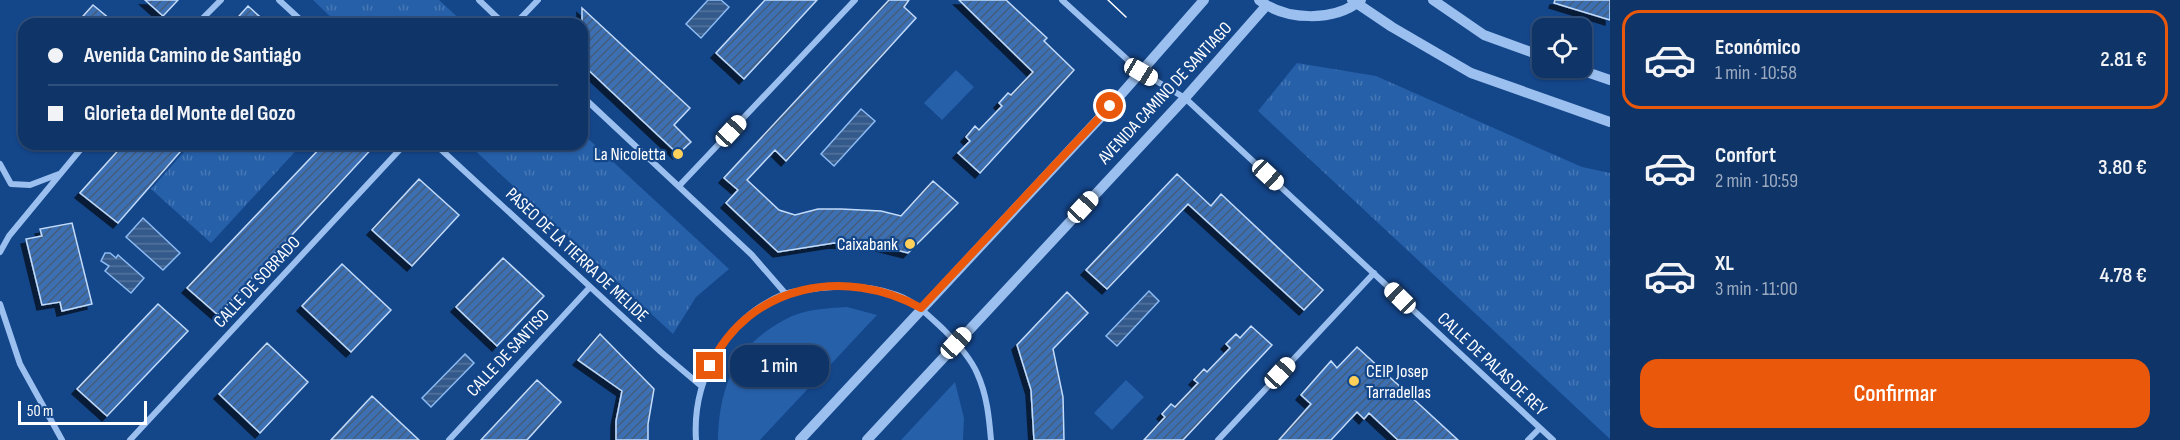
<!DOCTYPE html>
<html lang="es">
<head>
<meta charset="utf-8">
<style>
	body { margin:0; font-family:"Sofia Sans Condensed",sans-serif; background:#1d3f71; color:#f1f3f6; height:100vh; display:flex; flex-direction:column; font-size:22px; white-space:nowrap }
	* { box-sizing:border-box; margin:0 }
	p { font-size:20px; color:#9baac0 }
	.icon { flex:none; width:33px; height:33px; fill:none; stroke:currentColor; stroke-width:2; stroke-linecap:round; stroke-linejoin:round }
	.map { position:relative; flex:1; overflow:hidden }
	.panel { display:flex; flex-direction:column; background:#0f3468; width:570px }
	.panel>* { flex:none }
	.guide { position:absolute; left:18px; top:18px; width:570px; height:132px; border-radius:18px; box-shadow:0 2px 4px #0004,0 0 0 2px #2f4f7c; display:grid; align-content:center; height:132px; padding:0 30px; background:#0f3468 }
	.tools { position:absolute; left:1532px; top:18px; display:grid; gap:12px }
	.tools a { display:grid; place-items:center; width:60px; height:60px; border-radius:12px; background:#0f3468; box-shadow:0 2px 4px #0004,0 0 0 2px #2f4f7c; font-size:30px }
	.scale { position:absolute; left:18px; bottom:15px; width:129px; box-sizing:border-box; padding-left:6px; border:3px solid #fff; border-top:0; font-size:16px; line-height:21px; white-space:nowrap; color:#fff; -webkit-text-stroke:4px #14468a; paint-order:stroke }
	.end { position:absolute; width:27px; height:27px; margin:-14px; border:8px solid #ea580c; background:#fff; box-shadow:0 0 0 3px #fff }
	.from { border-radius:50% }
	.bubble { position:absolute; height:42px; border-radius:18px; background:#0f3468; box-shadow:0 2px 4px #0004,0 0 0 2px #2f4f7c; font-size:20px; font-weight:600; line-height:42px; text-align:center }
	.car { position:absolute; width:18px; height:36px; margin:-18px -9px; border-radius:8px; box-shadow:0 0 4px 2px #0007; background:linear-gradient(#fff 24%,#345 0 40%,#fff 0 76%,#345 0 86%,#fff 0) }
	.guide b { display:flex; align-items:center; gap:21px; height:57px; font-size:22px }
	.guide b+b { border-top:2px solid #2f4f7c }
	.guide i { width:15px; height:15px; background:#f1f3f6 }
	ul { padding:10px 0 0; list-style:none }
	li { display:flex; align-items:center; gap:18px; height:99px; margin:0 12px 9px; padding:0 18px; border:3px solid transparent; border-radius:18px }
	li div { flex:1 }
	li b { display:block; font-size:22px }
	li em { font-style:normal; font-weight:600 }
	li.current { border-color:#ea580c }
	li>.icon { width:54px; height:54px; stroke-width:1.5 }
	.action { display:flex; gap:12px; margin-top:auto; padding:12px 30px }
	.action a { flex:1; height:69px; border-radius:18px; background:#ea580c; color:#fff; font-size:24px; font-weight:600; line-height:69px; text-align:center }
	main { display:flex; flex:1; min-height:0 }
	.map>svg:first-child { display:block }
	.grass { fill:url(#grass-tufts) }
	.garden { fill:#2660a9 }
	.water { fill:url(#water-rules); stroke:#8dbbf3; stroke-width:1.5 }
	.building { fill:url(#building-hatch); stroke:#c2dbfb; stroke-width:1.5; filter:url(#shadow) }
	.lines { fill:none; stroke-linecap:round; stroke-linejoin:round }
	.minor { stroke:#9bc0f0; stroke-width:6 }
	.tertiary { stroke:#9bc0f0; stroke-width:10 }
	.tram { stroke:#fff; stroke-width:1.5 }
	.route { stroke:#ea580c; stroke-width:8 }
	.poi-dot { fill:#ffd15a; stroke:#14468a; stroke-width:2 }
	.labels { text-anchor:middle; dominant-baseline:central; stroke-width:4.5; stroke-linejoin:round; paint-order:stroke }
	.street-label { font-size:18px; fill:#fff; stroke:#14468a }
	.poi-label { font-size:18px; fill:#fff; stroke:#14468a; text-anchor:end }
</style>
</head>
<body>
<main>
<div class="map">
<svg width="1610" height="440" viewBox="0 0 1610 440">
	<defs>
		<pattern id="grass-tufts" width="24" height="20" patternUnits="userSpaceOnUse" patternTransform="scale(1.5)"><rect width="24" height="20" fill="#2660a9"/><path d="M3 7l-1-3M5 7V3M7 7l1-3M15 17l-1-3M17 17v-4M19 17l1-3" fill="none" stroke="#4778b6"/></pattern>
		<pattern id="water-rules" width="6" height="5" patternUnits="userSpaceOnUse" patternTransform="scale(1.5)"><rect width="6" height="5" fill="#345a8c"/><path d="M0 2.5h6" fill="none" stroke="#52739d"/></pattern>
		<pattern id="building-hatch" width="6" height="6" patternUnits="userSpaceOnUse" patternTransform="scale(1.5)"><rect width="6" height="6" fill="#3d70b3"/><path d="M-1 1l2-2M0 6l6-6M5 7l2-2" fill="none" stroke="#455c7a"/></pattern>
		<filter id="shadow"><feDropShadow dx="-5" dy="5" stdDeviation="0" flood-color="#0009"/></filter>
	</defs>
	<rect width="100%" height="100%" fill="#14468a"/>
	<!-- grass -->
	<path class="grass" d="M313 0H439L465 24H338Z
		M1297 63 1376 76 1582 167 1610 173V439L1258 111Z
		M582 133 729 269 696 297 673 334 468 144H582Z
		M191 144H302L211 243 151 189Z"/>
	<!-- garden -->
	<path class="garden" d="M956 70 974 87 942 120 924 103Z
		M847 307 877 315 760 440H718C719 384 738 341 792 316 809 309 830 308 847 307Z
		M1126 380 1144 397 1112 430 1094 413Z
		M955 382 964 418 963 440H901Z"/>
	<!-- water -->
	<path class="water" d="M708 0H721L729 7 701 38 686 24Z
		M861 109 875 121 834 166 821 154Z
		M143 218 180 253 163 270 126 237Z
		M105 253H110L116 258 118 255 144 278 131 293 105 271 109 266 101 261Z
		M1149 291 1159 301 1117 346 1106 336Z
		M465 354 474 363 431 407 422 398Z"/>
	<!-- building -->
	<path class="building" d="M145 0H178L163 16Z
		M765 0H817L744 79 716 53Z
		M889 0H909L904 7 916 18 786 161 775 150 747 180 779 210 795 215 818 209H841L881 211 901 216 933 181 958 203 908 253 881 246 834 243 778 252 726 203 738 190 724 178Z
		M959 0H1006L1047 38 1044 41 1074 70 980 173 958 153 970 141 966 137 975 126 979 130 1002 106 999 103 1008 93 1011 95 1033 72Z
		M1555 0H1610V20L1554 3Z
		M93 5 116 24H76Z
		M248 6 268 24H232Z
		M582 8 690 108 674 125 691 142 678 154 582 64Z
		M124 144H187L118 223 80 193Z
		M324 144H376L218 315 187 288Z
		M1177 174 1211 206 1221 194 1323 290 1304 310 1188 204 1107 289 1086 270Z
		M419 179 459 215 412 266 372 230Z
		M72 223 92 304 62 311 60 302 42 305 26 239 42 236 40 229Z
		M503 258 544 296 497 346 456 307Z
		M342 264 391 310 351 352 302 306Z
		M1067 292 1088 313 1053 349 1063 397 1064 440H1034L1031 390 1017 345Z
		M158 304 188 331 107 416 77 389Z
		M1251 326 1272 345 1183 440H1144L1165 417 1162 414 1171 404 1175 407 1198 383 1194 380 1204 369 1207 372 1230 348 1226 344 1236 334 1240 338Z
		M600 334 654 389 648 424V440H616V421L622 391 578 360Z
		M267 343 308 382 260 433 219 394Z
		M1357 347 1458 440H1398L1369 413 1364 419 1357 412 1331 440H1279L1311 404 1301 395 1331 361 1337 368Z
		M537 380 561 402 527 440H481Z
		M372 396 419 440H331Z"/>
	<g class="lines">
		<!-- minor -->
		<path class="minor" d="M279 0 305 24
			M479 0 504 24
			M1062 0 1141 72 1185 98 1553 440
			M197 24 221 0
			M515 24 538 0
			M582 96 752 255 785 293
			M435 144 661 352 700 385
			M0 164 11 184 30 185 59 174
			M679 186 855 0
			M0 252 9 236 85 144
			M0 304 20 364 62 440
			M130 440 405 144
			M449 440 590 287
			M696 440C692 379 726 318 784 294 795 290 809 290 820 288 845 285 873 286 897 295 916 302 929 316 944 330 956 342 970 357 977 373 987 395 989 417 991 440
			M1218 440 1374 273
			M1528 440 1540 428"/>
		<!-- tertiary -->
		<path class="tertiary" d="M1259 0C1286 21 1334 22 1361 0
			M1352 0 1392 27 1471 73 1610 122
			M1433 0 1484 35 1542 56
			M1575 68 1610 80
			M800 440 1110 107 1204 0
			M867 440 1185 98 1266 6"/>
		<!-- tram -->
		<path class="tram" d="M1108 0 1126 17"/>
	</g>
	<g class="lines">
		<!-- route -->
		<path class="route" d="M710 366C749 284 845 266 921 308L1110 106"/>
	</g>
	<!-- markers -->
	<g class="poi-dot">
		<circle cx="678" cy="154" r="6"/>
		<circle cx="910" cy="244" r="6"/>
		<circle cx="1354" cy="381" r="6"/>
	</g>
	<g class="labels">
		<!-- street labels -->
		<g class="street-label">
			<text transform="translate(1165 93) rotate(-47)">AVENIDA CAMINO DE SANTIAGO</text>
			<text transform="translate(577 255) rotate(43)">PASEO DE LA TIERRA DE MELIDE</text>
			<text transform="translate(257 282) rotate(-47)">CALLE DE SOBRADO</text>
			<text transform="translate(508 353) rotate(-47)">CALLE DE SANTISO</text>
			<text transform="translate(1492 364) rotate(43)">CALLE DE PALAS DE REY</text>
		</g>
		<!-- poi labels -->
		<g class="poi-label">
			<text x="666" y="154">La Nicoletta</text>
			<text x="898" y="244">Caixabank</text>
			<text x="1366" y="371" text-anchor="start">CEIP Josep<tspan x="1366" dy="21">Tarradellas</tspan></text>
		</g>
	</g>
</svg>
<div class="tools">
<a><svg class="icon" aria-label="locate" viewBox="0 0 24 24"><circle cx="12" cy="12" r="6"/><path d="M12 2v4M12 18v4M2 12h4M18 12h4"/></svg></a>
</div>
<div class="scale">50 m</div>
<i class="end from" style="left:1110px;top:106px"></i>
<i class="end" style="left:710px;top:366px"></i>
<div class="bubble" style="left:730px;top:345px;width:99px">1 min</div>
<i class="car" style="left:1141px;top:72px;rotate:121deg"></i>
<i class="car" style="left:731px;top:131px;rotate:43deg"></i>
<i class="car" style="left:1268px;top:175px;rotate:133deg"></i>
<i class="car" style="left:1083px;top:207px;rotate:43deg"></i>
<i class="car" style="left:1400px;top:298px;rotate:314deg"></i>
<i class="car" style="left:956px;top:343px;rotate:43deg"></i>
<i class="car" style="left:1280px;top:373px;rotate:43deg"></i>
<div class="guide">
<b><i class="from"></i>Avenida Camino de Santiago</b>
<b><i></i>Glorieta del Monte del Gozo</b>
</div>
</div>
<section class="panel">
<ul>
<li class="current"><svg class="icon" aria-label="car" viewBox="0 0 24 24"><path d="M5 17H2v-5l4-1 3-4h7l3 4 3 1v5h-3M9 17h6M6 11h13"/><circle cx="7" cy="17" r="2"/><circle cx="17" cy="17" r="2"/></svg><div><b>Económico</b><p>1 min · 10:58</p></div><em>2.81 €</em></li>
<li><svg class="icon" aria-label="car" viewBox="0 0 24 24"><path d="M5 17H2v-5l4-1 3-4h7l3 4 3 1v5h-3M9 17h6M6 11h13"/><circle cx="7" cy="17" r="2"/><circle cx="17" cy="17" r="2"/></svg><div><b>Confort</b><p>2 min · 10:59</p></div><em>3.80 €</em></li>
<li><svg class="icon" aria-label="car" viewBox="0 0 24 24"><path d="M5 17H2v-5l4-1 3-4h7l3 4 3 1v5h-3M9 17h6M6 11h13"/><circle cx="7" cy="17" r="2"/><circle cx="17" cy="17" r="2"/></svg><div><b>XL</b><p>3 min · 11:00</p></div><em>4.78 €</em></li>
</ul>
<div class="action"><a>Confirmar</a></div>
</section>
</main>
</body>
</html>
